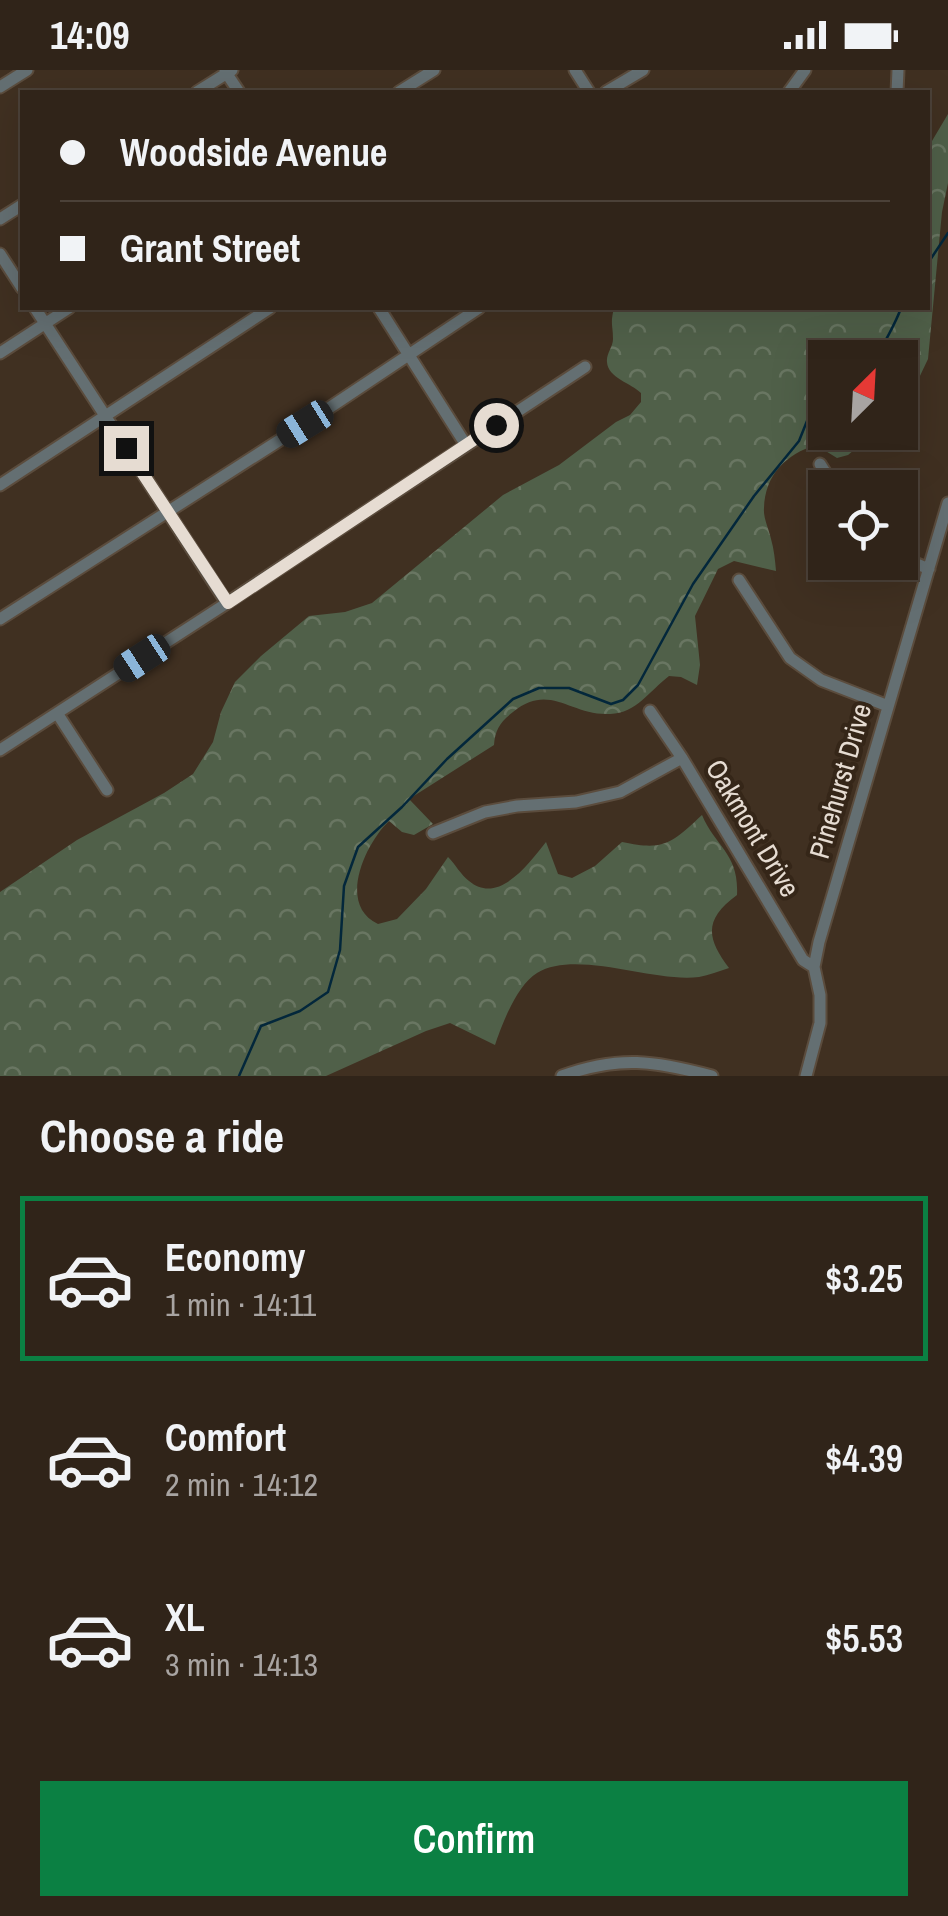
<!DOCTYPE html>
<html lang="en">
<head>
<meta charset="utf-8">
<style>
	body { margin:0; font-family:"Archivo Narrow",sans-serif; background:#382c22; color:#f1f3f6; height:100vh; display:flex; flex-direction:column; font-size:38px; white-space:nowrap }
	* { box-sizing:border-box; margin:0 }
	p { font-size:32px; color:#a8a4a2 }
	.icon { flex:none; width:55px; height:55px; fill:none; stroke:currentColor; stroke-width:2; stroke-linecap:round; stroke-linejoin:round }
	.map { position:relative; height:1006px; overflow:hidden }
	.sheet { display:flex; flex-direction:column; background:#302419; flex:1 }
	.sheet>* { flex:none }
	.guide { position:absolute; left:20px; top:20px; width:910px; height:220px; border-radius:0px; box-shadow:0 10px 40px #0002,0 0 0 2px #4b4138; display:grid; align-content:center; height:220px; padding:0 40px; background:#302419 }
	.needle { width:65px; rotate:24deg }
	.controls { position:absolute; left:808px; top:270px; display:grid; gap:20px }
	.controls a { display:grid; place-items:center; width:110px; height:110px; border-radius:0px; background:#302419; box-shadow:0 10px 40px #0002,0 0 0 2px #4b4138; font-size:50px }
	.end { position:absolute; width:45px; height:45px; margin:-22px; border:12px solid #e6dcd2; background:#111; box-shadow:0 0 0 5px #111 }
	.from { border-radius:50% }
	.car { position:absolute; width:30px; height:60px; margin:-30px -15px; border-radius:12px; box-shadow:0 0 8px 2px #0007; background:linear-gradient(#222 24%,#8ab4d8 0 40%,#222 0 76%,#8ab4d8 0 86%,#222 0) }
	.guide b { display:flex; align-items:center; gap:35px; height:95px; font-size:38px }
	.guide b+b { border-top:2px solid #4b4138 }
	.guide i { width:25px; height:25px; background:#f1f3f6 }
	ul { padding:0; list-style:none }
	li { display:flex; align-items:center; gap:30px; height:165px; margin:0 20px 15px; padding:0 20px; border:5px solid transparent; border-radius:0px }
	li div { flex:1 }
	li b { display:block; font-size:38px }
	li em { font-style:normal; font-weight:600 }
	li.current { border-color:#0b8043 }
	li>.icon { width:90px; height:90px; stroke-width:1.5 }
	h2 { padding:0 40px; font-size:45px; line-height:120px }
	.cta { display:flex; gap:20px; margin-top:auto; padding:20px 40px }
	.cta a { flex:1; height:115px; border-radius:0px; background:#0b8043; color:#fff; font-size:40px; font-weight:600; line-height:115px; text-align:center }
	.status { display:flex; justify-content:space-between; align-items:center; height:70px; padding:0 50px; background:#302419; direction:ltr }
	.status svg { height:28px; fill:currentColor }
	.map>svg:first-child { display:block }
	.forest { fill:url(#forest-crowns) }
	.lines { fill:none; stroke-linecap:round; stroke-linejoin:round }
	.stream { stroke:#03273b; stroke-width:2.5 }
	.street-casing { stroke:#5b4c3d; stroke-width:15 }
	.street { stroke:#646f72; stroke-width:11 }
	.route { stroke:#e6dcd2; stroke-width:12 }
	.labels { text-anchor:middle; dominant-baseline:central; stroke-width:8; stroke-linejoin:round; paint-order:stroke }
	.street-label { font-size:28px; fill:#e6dcd2; stroke:#352618 }
</style>
</head>
<body>
<div class="status"><b>14:09</b><svg viewBox="0 0 49 12"><path d="M0 12V9h3v3zM5 12V6h3v6zM10 12V3h3v9zM15 12V0h3v12zM26 1h20v11H26zM47 4h2v5h-2z"/></svg></div>
<div class="map">
<svg width="948" height="1006" viewBox="0 0 948 1006">
	<defs>
		<pattern id="forest-crowns" width="20" height="18" patternUnits="userSpaceOnUse" patternTransform="scale(2.5)"><rect width="20" height="18" fill="#506049"/><path d="M2 6a3 3 0 1 1 6 0M12 15a3 3 0 1 1 6 0" fill="none" stroke="#697662"/></pattern>
	</defs>
	<rect width="100%" height="100%" fill="#403021"/>
	<!-- forest -->
	<path class="forest" d="M948 44V113L942 142 928 289 918 310 900 322V288H825V314L814 323 811 334 819 345 825 349V362L852 363 857 365 860 375 848 385 837 388 816 375C786 384 765 405 764 438 763 448 769 459 771 469 774 479 775 490 776 501L734 491 718 499 695 546 700 595 697 615 681 607 669 606C649 621 637 643 610 644 570 646 550 612 513 642 500 652 495 660 494 675L409 729 433 754 414 765 402 762 389 751C365 774 337 835 378 854L397 849 426 819 448 787C455 794 461 805 469 811 499 836 530 792 546 772L558 804 572 808 595 796 622 772C664 781 671 774 702 745 716 778 739 783 737 825 704 849 706 868 729 898 719 901 709 905 699 907 653 913 577 879 537 903 517 915 502 954 495 975L450 953 426 961 326 1006H0V822L77 770 164 723 193 704 213 672 221 642 235 612 261 586 309 546 345 542 372 533 503 425 559 395 616 352 630 345 641 332V323C631 313 608 308 607 292 606 284 613 277 613 269 613 254 610 255 614 238H928V88L932 71Z"/>
	<g class="lines">
		<!-- stream -->
		<path class="stream" d="M928 193 948 163
			M876 288C885 271 895 255 901 238
			M239 1006 261 956 300 941 328 922 340 880 344 816 358 777 402 737 447 689 513 629 539 618H569L611 634 623 630 638 615 693 514 754 426 799 371 825 306"/>
		<defs>
			<path id="street" d="M575 0 589 22
				M225 1 239 22
				M0 17 27 0
				M197 22 232 0
				M399 22 434 0
				M606 22 643 0
				M789 22 805 0
				M897 22 898 0
				M0 149 22 135
				M0 184 22 218
				M35 238 227 533
				M379 238 466 375
				M0 283 69 238
				M820 394 835 418
				M0 415 270 238
				M900 487 929 499
				M739 510 790 588 821 610 888 636
				M0 549 305 354 479 238
				M650 641 682 688 803 890 814 897
				M57 643 107 720
				M0 680 227 533 585 297
				M433 763 485 742 517 736 576 732 620 722 682 688
				M562 1006C619 985 655 991 712 1006
				M806 1006 820 953V925L814 897 819 872 948 433"/>
		</defs>
		<!-- street casing -->
		<use href="#street" class="street-casing"/>
		<!-- street -->
		<use href="#street" class="street"/>
	</g>
	<g class="lines">
		<!-- route -->
		<path class="route" d="M126 378 228 533 496 355"/>
	</g>
	<g class="labels">
		<!-- street labels -->
		<g class="street-label">
			<text transform="translate(840 711) rotate(-74)">Pinehurst Drive</text>
			<text transform="translate(753 758) rotate(59)">Oakmont Drive</text>
		</g>
	</g>
</svg>
<div class="controls">
<a><svg class="needle" viewBox="-14 -14 28 28"><path d="M0-13l5 13h-10z" fill="#e53935"/><path d="M0 13l5-13h-10z" fill="#a8a4a2"/></svg></a>
<a><svg class="icon" aria-label="locate" viewBox="0 0 24 24"><circle cx="12" cy="12" r="6"/><path d="M12 2v4M12 18v4M2 12h4M18 12h4"/></svg></a>
</div>
<i class="end from" style="left:496px;top:355px"></i>
<i class="end" style="left:126px;top:378px"></i>
<i class="car" style="left:305px;top:354px;rotate:238deg"></i>
<i class="car" style="left:142px;top:588px;rotate:237deg"></i>
<div class="guide">
<b><i class="from"></i>Woodside Avenue</b>
<b><i></i>Grant Street</b>
</div>
</div>
<section class="sheet">
<h2>Choose a ride</h2>
<ul>
<li class="current"><svg class="icon" aria-label="car" viewBox="0 0 24 24"><path d="M5 17H2v-5l4-1 3-4h7l3 4 3 1v5h-3M9 17h6M6 11h13"/><circle cx="7" cy="17" r="2"/><circle cx="17" cy="17" r="2"/></svg><div><b>Economy</b><p>1 min · 14:11</p></div><em>$3.25</em></li>
<li><svg class="icon" aria-label="car" viewBox="0 0 24 24"><path d="M5 17H2v-5l4-1 3-4h7l3 4 3 1v5h-3M9 17h6M6 11h13"/><circle cx="7" cy="17" r="2"/><circle cx="17" cy="17" r="2"/></svg><div><b>Comfort</b><p>2 min · 14:12</p></div><em>$4.39</em></li>
<li><svg class="icon" aria-label="car" viewBox="0 0 24 24"><path d="M5 17H2v-5l4-1 3-4h7l3 4 3 1v5h-3M9 17h6M6 11h13"/><circle cx="7" cy="17" r="2"/><circle cx="17" cy="17" r="2"/></svg><div><b>XL</b><p>3 min · 14:13</p></div><em>$5.53</em></li>
</ul>
<div class="cta"><a>Confirm</a></div>
</section>
</body>
</html>
